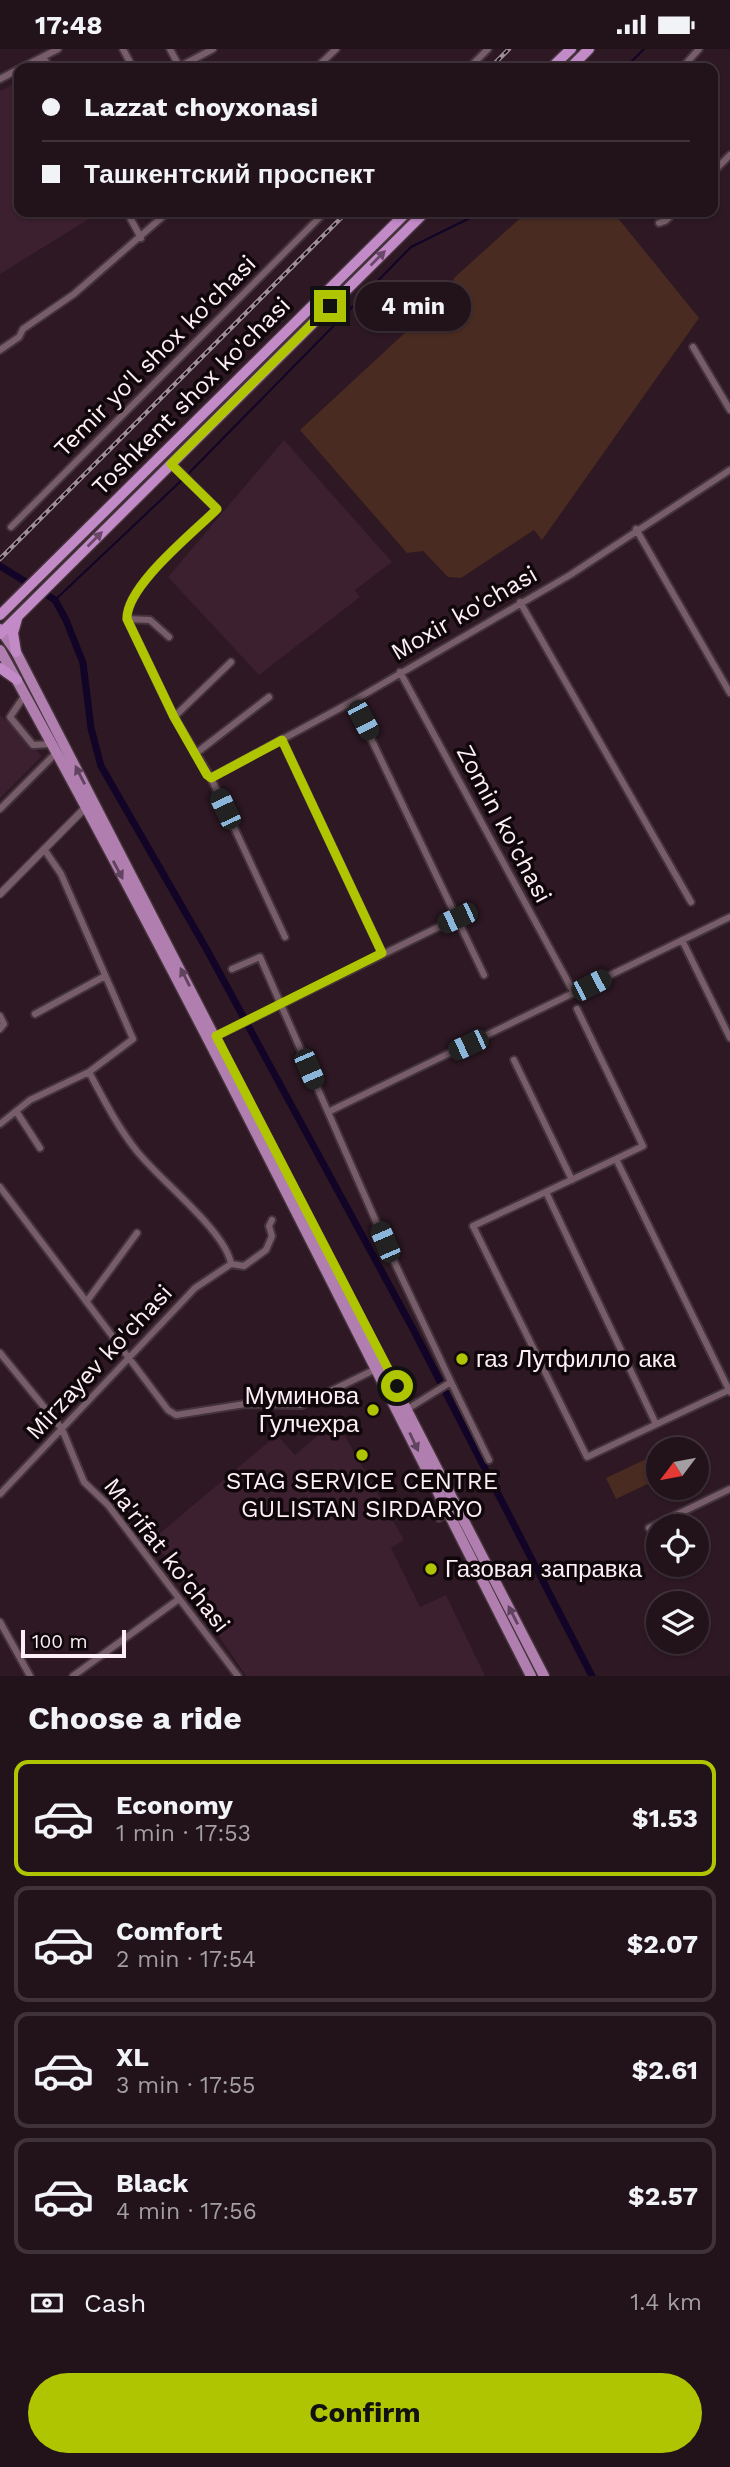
<!DOCTYPE html>
<html lang="en">
<head>
<meta charset="utf-8">
<style>
	body { margin:0; font-family:"Work Sans",sans-serif; background:#2e2027; color:#f1f3f6; height:100vh; display:flex; flex-direction:column; font-size:26px; white-space:nowrap }
	* { box-sizing:border-box; margin:0 }
	p { font-size:23px; color:#a29ea2 }
	.icon { flex:none; width:38px; height:38px; fill:none; stroke:currentColor; stroke-width:2; stroke-linecap:round; stroke-linejoin:round }
	.map { position:relative; height:1627px; overflow:hidden }
	.details { display:flex; flex-direction:column; background:#22121a; flex:1 }
	.details>* { flex:none }
	.banner { position:absolute; left:14px; top:14px; width:704px; height:154px; border-radius:14px; box-shadow:0 2px 5px #0004,0 0 0 2px #3f3239; display:grid; align-content:center; height:154px; padding:0 28px; background:#22121a }
	.needle { width:46px; rotate:238deg }
	.buttons { position:absolute; left:646px; top:1388px; display:grid; gap:14px }
	.buttons a { display:grid; place-items:center; width:63px; height:63px; border-radius:50%; background:#22121a; box-shadow:0 2px 5px #0004,0 0 0 2px #3f3239; font-size:35px }
	.scale { position:absolute; left:21px; bottom:18px; width:105px; box-sizing:border-box; padding-left:7px; border:4px solid #feeff6; border-top:0; font-size:19px; line-height:24px; white-space:nowrap; color:#feeff6; -webkit-text-stroke:5px #10070b; paint-order:stroke }
	.end { position:absolute; width:32px; height:32px; margin:-16px; border:9px solid #b0c501; background:#111; box-shadow:0 0 0 4px #111 }
	.from { border-radius:50% }
	.bubble { position:absolute; height:49px; border-radius:24px; background:#22121a; box-shadow:0 2px 5px #0004,0 0 0 2px #3f3239; font-size:23px; font-weight:700; line-height:49px; text-align:center }
	.car { position:absolute; width:21px; height:42px; margin:-21px -10px; border-radius:9px; box-shadow:0 0 5px 2px #0007; background:linear-gradient(#222 24%,#8ab4d8 0 40%,#222 0 76%,#8ab4d8 0 86%,#222 0) }
	.banner b { display:flex; align-items:center; gap:24px; height:66px; font-size:26px }
	.banner b+b { border-top:2px solid #3f3239 }
	.banner i { width:18px; height:18px; background:#f1f3f6 }
	ul { padding:0; list-style:none }
	li { display:flex; align-items:center; gap:21px; height:116px; margin:0 14px 10px; padding:0 14px; border:4px solid #3f3239; border-radius:14px }
	li div { flex:1 }
	li b { display:block; font-size:26px }
	li em { font-style:normal; font-weight:700 }
	li.current { border-color:#b0c501 }
	li>.icon { width:63px; height:63px; stroke-width:1.5 }
	h2 { padding:0 28px; font-size:32px; line-height:84px }
	.pay { display:flex; align-items:center; gap:18px; height:77px; padding:0 28px; font-size:26px }
	.pay p { margin-inline-start:auto }
	.action { display:flex; gap:14px; margin-top:auto; padding:14px 28px }
	.action a { flex:1; height:80px; border-radius:42px; background:#b0c501; color:#111; font-size:28px; font-weight:700; line-height:80px; text-align:center }
	.status { display:flex; justify-content:space-between; align-items:center; height:49px; padding:0 35px; background:#22121a; direction:ltr }
	.status svg { height:19px; fill:currentColor }
	.map>svg:first-child { display:block }
	.built { fill:#3c202f }
	.green { fill:#4a2b21 }
	.lines { fill:none; stroke-linecap:round; stroke-linejoin:round }
	.stream { stroke:#120427; stroke-width:2 }
	.canal { stroke:#120427; stroke-width:7 }
	.minor-casing { stroke:#44333b; stroke-width:10 }
	.tertiary-casing { stroke:#44333b; stroke-width:10 }
	.primary-casing { stroke:#44333b; stroke-width:13 }
	.trunk-casing { stroke:#44333b; stroke-width:13 }
	.minor { stroke:#775d69; stroke-width:6 }
	.tertiary { stroke:#775d69; stroke-width:7 }
	.primary { stroke:#b07fb0; stroke-width:10 }
	.trunk { stroke:#c38ac8; stroke-width:10 }
	.rail-casing { stroke:#a18f98; stroke-width:4.5 }
	.rail { stroke:#10070b; stroke-width:2; stroke-dasharray:5; stroke-linecap:butt }
	.oneway { fill:#6a486a }
	.oneway2 { fill:#60435e }
	.route { stroke:#b0c501; stroke-width:9 }
	.poi-dot { fill:#b0c501; stroke:#10070b; stroke-width:2.5 }
	.labels { text-anchor:middle; dominant-baseline:central; stroke-width:7; stroke-linejoin:round; paint-order:stroke }
	.street-label { font-size:24px; fill:#feeff6; stroke:#10070b }
	.poi-label { font-size:24px; fill:#feeff6; stroke:#10070b; text-anchor:start }
</style>
</head>
<body>
<div class="status"><b>17:48</b><svg viewBox="0 0 49 12"><path d="M0 12V9h3v3zM5 12V6h3v6zM10 12V3h3v9zM15 12V0h3v12zM26 1h20v11H26zM47 4h2v5h-2z"/></svg></div>
<div class="map">
<svg width="730" height="1627" viewBox="0 0 730 1627">
	<rect width="100%" height="100%" fill="#2d1823"/>
	<!-- built -->
	<path class="built" d="M19 32V163H107L100 167 97 165 0 225V42Z
		M284 391 392 513 355 541 360 548 259 626 168 528Z
		M0 666 42 707 0 749Z
		M336 1371 404 1491 391 1499 420 1558 446 1546 485 1627H246L153 1490 277 1386 295 1406Z"/>
	<!-- green -->
	<path class="green" d="M527 163H613L699 269 542 491 534 481 461 529 448 528 423 502 407 504 300 381 450 242 454 229Z
		M646 1410 656 1431 616 1450 606 1429Z"/>
	<g class="lines">
		<!-- stream -->
		<path class="stream" d="M625 19 644 0
			M188 425 411 198 482 163
			M55 551 184 429"/>
		<!-- canal -->
		<path class="canal" d="M0 517 55 551 66 571 83 614 91 679 101 717 207 901 413 1280 592 1627"/>
		<defs>
			<path id="minor" d="M123 0 133 19
				M170 0 180 19
				M43 8 50 19
				M179 18 213 0
				M21 19 58 0
				M316 19 336 0
				M469 19 488 0
				M682 19 699 0
				M0 30 19 20
				M712 124 730 106
				M127 163 141 189
				M659 174 665 172 675 163
				M693 298 730 361
				M0 301 19 288 23 280 74 245 168 163
				M171 414 217 460C193 484 126 537 127 570L174 668 211 729 285 888
				M11 478 325 163
				M636 480 730 644
				M520 553 691 853
				M127 570 150 571 169 588
				M400 623 574 944
				M25 646 10 668 33 696 51 695
				M353 652 484 926
				M174 668 231 613
				M282 691 382 904
				M195 705 269 648
				M211 729 353 652 570 526 730 421
				M0 760 56 704
				M682 891 730 989
				M232 920 260 908 385 1193 451 1333 409 1359
				M577 960 643 1097 616 1110 730 1343
				M35 965 105 927
				M0 967 4 975 0 980
				M216 987 457 869
				M514 1011 572 1131
				M89 1023C103 1049 117 1077 136 1101 158 1130 226 1182 231 1215
				M16 1062 40 1099
				M328 1063 730 868
				M0 1075 30 1051 89 1023 133 990 61 825 44 800
				M616 1110 473 1177 587 1408 729 1341
				M0 1138 168 1361 176 1366 245 1355 302 1356 376 1320
				M546 1143 656 1375
				M231 1215 244 1217 266 1201 272 1187 269 1177 272 1171
				M87 1252 137 1184
				M0 1304 62 1380 84 1433 108 1456 238 1627
				M451 1333 489 1411
				M0 1445 195 1239 231 1215
				M439 1469 446 1464
				M649 1479 730 1440
				M0 1573 30 1627
				M73 1627 179 1550"/>
			<path id="tertiary" d="M0 845 85 759"/>
			<path id="primary" d="M0 580 16 603 544 1627
				M0 601C187 937 356 1284 531 1627"/>
			<path id="trunk" d="M551 19 571 0
				M570 19 589 0
				M0 566 407 163
				M0 585 425 163
				M16 603 13 584 17 570
				M0 619 17 631"/>
		</defs>
		<!-- minor casing -->
		<use href="#minor" class="minor-casing"/>
		<!-- tertiary casing -->
		<use href="#tertiary" class="tertiary-casing"/>
		<!-- primary casing -->
		<use href="#primary" class="primary-casing"/>
		<!-- trunk casing -->
		<use href="#trunk" class="trunk-casing"/>
		<!-- minor -->
		<use href="#minor" class="minor"/>
		<!-- tertiary -->
		<use href="#tertiary" class="tertiary"/>
		<!-- primary -->
		<use href="#primary" class="primary"/>
		<!-- trunk -->
		<use href="#trunk" class="trunk"/>
		<defs>
			<path id="rail" d="M490 19 509 0
				M0 510 347 163"/>
		</defs>
		<!-- rail casing -->
		<use href="#rail" class="rail-casing"/>
		<!-- rail -->
		<use href="#rail" class="rail"/>
	</g>
	<!-- one-way arrows -->
	<defs><path id="oneway-solid" d="M-6-.8H1V-3.2L6.5 0L1 3.2V.8H-6Z" transform="scale(1.75)"/></defs>
	<g class="oneway">
		<use href="#oneway-solid" transform="translate(378 209) rotate(-45)"/>
		<use href="#oneway-solid" transform="translate(95 490) rotate(-45)"/>
	</g>
	<g class="oneway2">
		<use href="#oneway-solid" transform="translate(80 726) rotate(-117)"/>
		<use href="#oneway-solid" transform="translate(118 821) rotate(62)"/>
		<use href="#oneway-solid" transform="translate(185 928) rotate(-117)"/>
		<use href="#oneway-solid" transform="translate(414 1393) rotate(65)"/>
		<use href="#oneway-solid" transform="translate(513 1566) rotate(-117)"/>
	</g>
	<g class="lines">
		<!-- route -->
		<path class="route" d="M330 257 171 415 217 460C193 484 126 537 127 570L174 668 207 726 211 729 282 691 382 904 216 987 397 1337"/>
	</g>
	<!-- markers -->
	<g class="poi-dot">
		<circle cx="462" cy="1310" r="7"/>
		<circle cx="373" cy="1361" r="7"/>
		<circle cx="362" cy="1406" r="7"/>
		<circle cx="431" cy="1520" r="7"/>
	</g>
	<g class="labels">
		<!-- street labels -->
		<g class="street-label">
			<text transform="translate(155 307) rotate(-45)">Temir yo'l shox ko'chasi</text>
			<text transform="translate(191 347) rotate(-45)">Toshkent shox ko'chasi</text>
			<text transform="translate(464 564) rotate(-30)">Moxir ko'chasi</text>
			<text transform="translate(504 775) rotate(62)">Zomin ko'chasi</text>
			<text transform="translate(99 1313) rotate(-47)">Mirzayev ko'chasi</text>
			<text transform="translate(167 1506) rotate(52)">Ma'rifat ko'chasi</text>
		</g>
		<!-- poi labels -->
		<g class="poi-label">
			<text x="476" y="1310">газ Лутфилло ака</text>
			<text x="359" y="1347" text-anchor="end">Муминова<tspan x="359" dy="28">Гулчехра</tspan></text>
			<text x="362" y="1432" text-anchor="middle">STAG SERVICE CENTRE<tspan x="362" dy="28">GULISTAN SIRDARYO</tspan></text>
			<text x="445" y="1520">Газовая заправка</text>
		</g>
	</g>
</svg>
<div class="buttons">
<a><svg class="needle" viewBox="-14 -14 28 28"><path d="M0-13l5 13h-10z" fill="#e53935"/><path d="M0 13l5-13h-10z" fill="#a29ea2"/></svg></a>
<a><svg class="icon" aria-label="locate" viewBox="0 0 24 24"><circle cx="12" cy="12" r="6"/><path d="M12 2v4M12 18v4M2 12h4M18 12h4"/></svg></a>
<a><svg class="icon" aria-label="layers" viewBox="0 0 24 24"><path d="M12 4l9 5-9 5-9-5zM3 14l9 5 9-5"/></svg></a>
</div>
<div class="scale">100 m</div>
<i class="end from" style="left:397px;top:1337px"></i>
<i class="end" style="left:330px;top:257px"></i>
<div class="bubble" style="left:355px;top:233px;width:116px">4 min</div>
<i class="car" style="left:363px;top:671px;rotate:152deg"></i>
<i class="car" style="left:225px;top:760px;rotate:335deg"></i>
<i class="car" style="left:457px;top:869px;rotate:245deg"></i>
<i class="car" style="left:591px;top:936px;rotate:63deg"></i>
<i class="car" style="left:468px;top:996px;rotate:245deg"></i>
<i class="car" style="left:309px;top:1020px;rotate:157deg"></i>
<i class="car" style="left:385px;top:1193px;rotate:337deg"></i>
<div class="banner">
<b><i class="from"></i>Lazzat choyxonasi</b>
<b><i></i>Ташкентский проспект</b>
</div>
</div>
<section class="details">
<h2>Choose a ride</h2>
<ul>
<li class="current"><svg class="icon" aria-label="car" viewBox="0 0 24 24"><path d="M5 17H2v-5l4-1 3-4h7l3 4 3 1v5h-3M9 17h6M6 11h13"/><circle cx="7" cy="17" r="2"/><circle cx="17" cy="17" r="2"/></svg><div><b>Economy</b><p>1 min · 17:53</p></div><em>$1.53</em></li>
<li><svg class="icon" aria-label="car" viewBox="0 0 24 24"><path d="M5 17H2v-5l4-1 3-4h7l3 4 3 1v5h-3M9 17h6M6 11h13"/><circle cx="7" cy="17" r="2"/><circle cx="17" cy="17" r="2"/></svg><div><b>Comfort</b><p>2 min · 17:54</p></div><em>$2.07</em></li>
<li><svg class="icon" aria-label="car" viewBox="0 0 24 24"><path d="M5 17H2v-5l4-1 3-4h7l3 4 3 1v5h-3M9 17h6M6 11h13"/><circle cx="7" cy="17" r="2"/><circle cx="17" cy="17" r="2"/></svg><div><b>XL</b><p>3 min · 17:55</p></div><em>$2.61</em></li>
<li><svg class="icon" aria-label="car" viewBox="0 0 24 24"><path d="M5 17H2v-5l4-1 3-4h7l3 4 3 1v5h-3M9 17h6M6 11h13"/><circle cx="7" cy="17" r="2"/><circle cx="17" cy="17" r="2"/></svg><div><b>Black</b><p>4 min · 17:56</p></div><em>$2.57</em></li>
</ul>
<div class="pay"><svg class="icon" aria-label="cash" viewBox="0 0 24 24"><path d="M3 7h18v10H3z"/><circle cx="12" cy="12" r="2"/></svg>Cash<p>1.4 km</p></div>
<div class="action"><a>Confirm</a></div>
</section>
</body>
</html>
